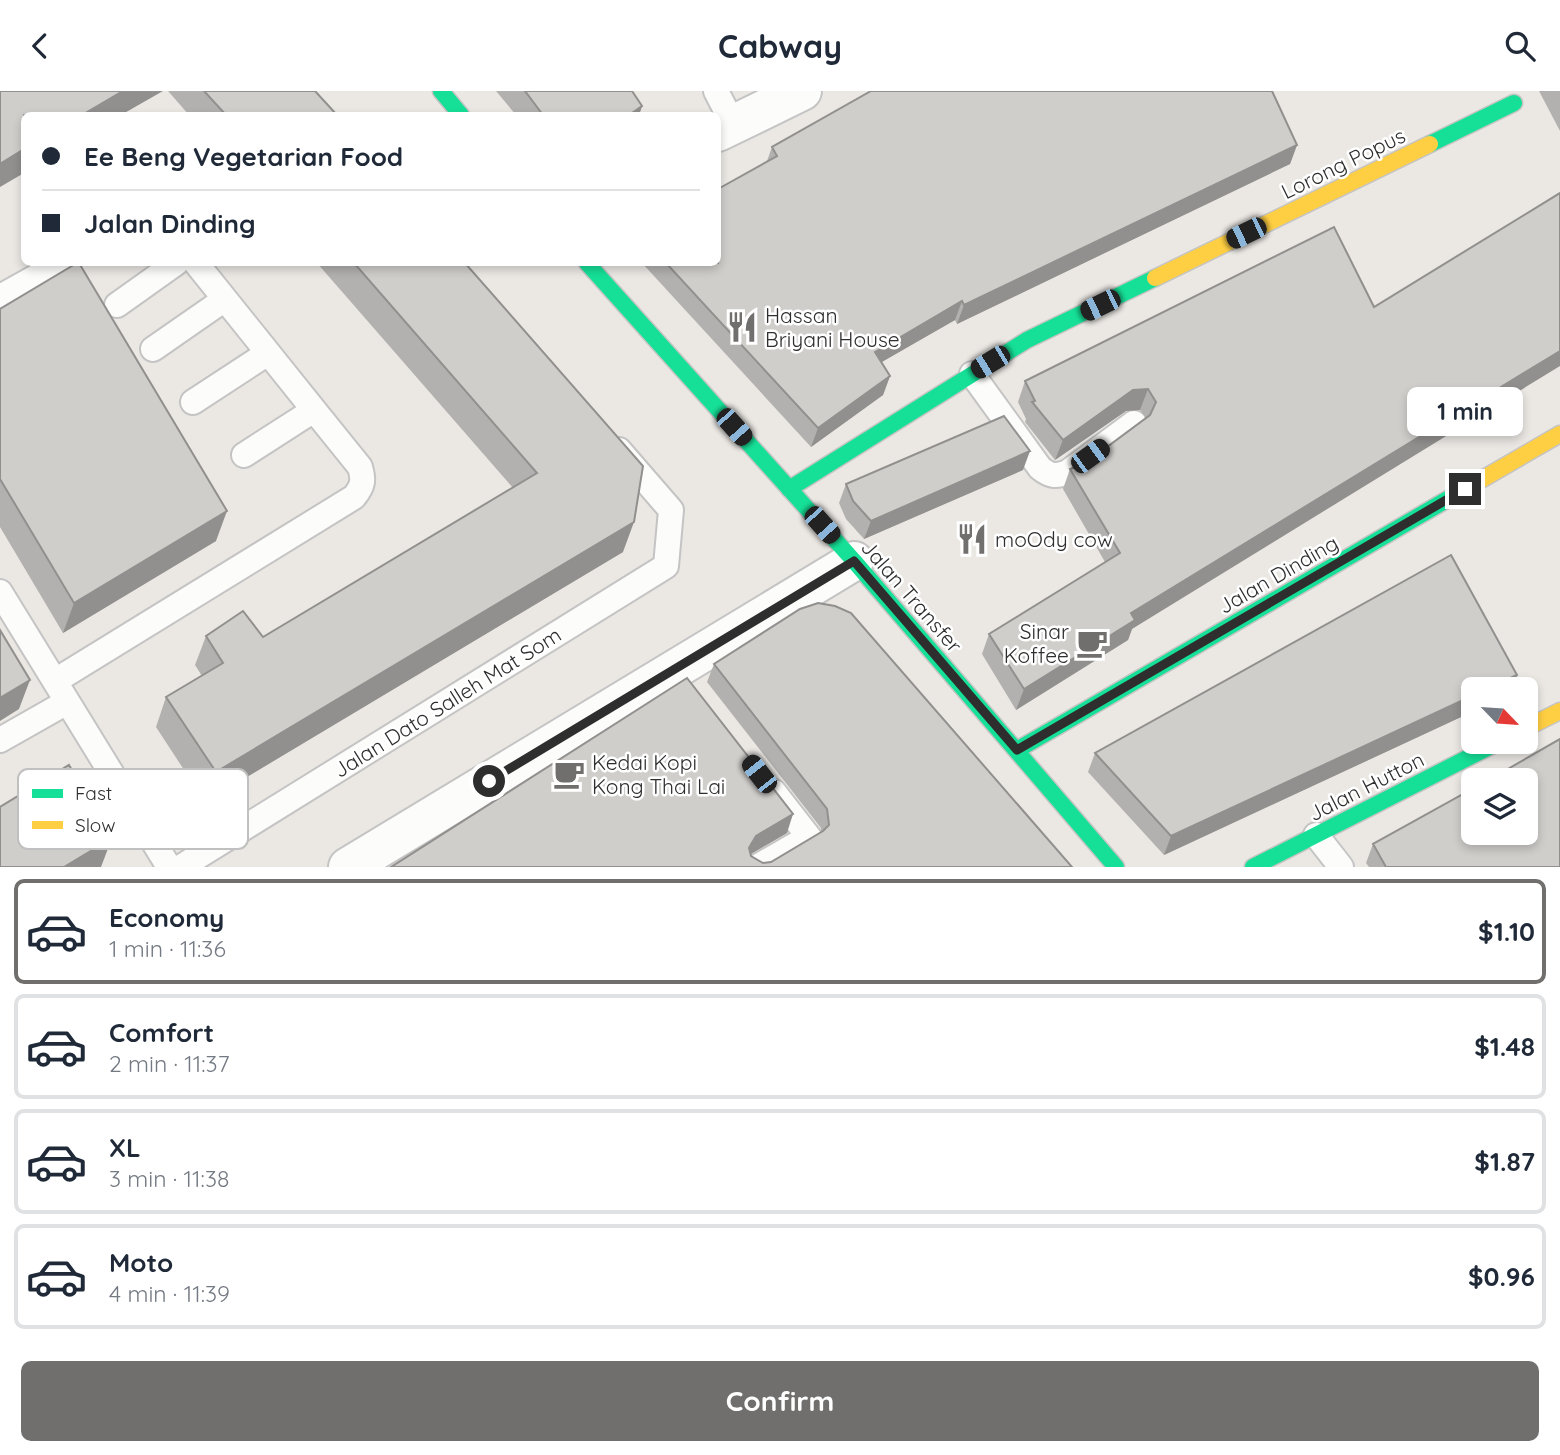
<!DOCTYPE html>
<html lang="en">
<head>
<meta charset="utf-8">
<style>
	body { margin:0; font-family:Quicksand,sans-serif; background:#f6f6f7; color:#1f2937; height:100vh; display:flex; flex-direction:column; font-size:26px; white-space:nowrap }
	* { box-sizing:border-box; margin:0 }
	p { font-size:23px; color:#747a83 }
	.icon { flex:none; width:38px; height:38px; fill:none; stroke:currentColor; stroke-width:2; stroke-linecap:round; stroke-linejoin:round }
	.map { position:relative; height:776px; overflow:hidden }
	.side { display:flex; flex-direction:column; background:#fff; flex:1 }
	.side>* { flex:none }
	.top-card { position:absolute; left:21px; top:21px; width:700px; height:154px; border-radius:10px; box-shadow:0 4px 10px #0003; display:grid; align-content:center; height:154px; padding:0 21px; background:#fff }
	.needle { width:46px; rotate:115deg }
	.controls { position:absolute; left:1461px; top:586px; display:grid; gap:14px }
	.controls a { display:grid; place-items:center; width:77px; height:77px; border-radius:10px; background:#fff; box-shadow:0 4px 10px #0003; font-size:35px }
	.end { position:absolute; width:32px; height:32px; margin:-16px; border:9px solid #2e2e2e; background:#fff; box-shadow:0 0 0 4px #fff }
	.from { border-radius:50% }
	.bubble { position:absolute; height:49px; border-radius:10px; background:#fff; box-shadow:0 4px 10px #0003; font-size:23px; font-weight:800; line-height:49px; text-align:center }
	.car { position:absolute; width:21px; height:42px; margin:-21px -10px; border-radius:9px; box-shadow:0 0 5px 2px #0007; background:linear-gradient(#222 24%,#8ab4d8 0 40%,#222 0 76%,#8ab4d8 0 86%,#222 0) }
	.top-card b { display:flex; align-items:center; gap:24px; height:66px; font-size:26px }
	.top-card b+b { border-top:2px solid #e0e1e3 }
	.top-card i { width:18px; height:18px; background:#1f2937 }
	ul { padding:12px 0 0; list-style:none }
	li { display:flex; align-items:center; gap:21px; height:105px; margin:0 14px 10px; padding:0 7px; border:4px solid #e0e1e3; border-radius:10px }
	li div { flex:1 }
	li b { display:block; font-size:26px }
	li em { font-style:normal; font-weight:800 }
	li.selected { border-color:#706f6e }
	li>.icon { width:63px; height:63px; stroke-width:1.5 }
	.primary-button { display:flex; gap:14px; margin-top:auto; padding:14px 21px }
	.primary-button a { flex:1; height:80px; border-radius:10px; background:#706f6e; color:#fff; font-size:28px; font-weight:800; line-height:80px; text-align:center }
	header { display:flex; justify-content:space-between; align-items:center; height:91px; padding:0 21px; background:#fff; font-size:32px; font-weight:800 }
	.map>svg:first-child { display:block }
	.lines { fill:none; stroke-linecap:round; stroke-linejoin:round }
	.lane-casing { stroke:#c5c4c4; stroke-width:28 }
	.street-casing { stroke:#c5c4c4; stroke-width:42 }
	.fast-casing { stroke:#c5c4c4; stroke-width:19 }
	.slow-casing { stroke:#c5c4c4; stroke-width:19 }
	.lane { stroke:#fcfcfb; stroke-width:24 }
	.street { stroke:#fcfcfb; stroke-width:38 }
	.fast { stroke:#16e098; stroke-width:16 }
	.slow { stroke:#ffcf43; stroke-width:16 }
	.wall { fill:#b3b1af }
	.shaded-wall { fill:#92908e }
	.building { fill:#d0cecb; stroke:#92908e; stroke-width:2 }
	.route { stroke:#2e2e2e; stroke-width:9 }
	.labels { text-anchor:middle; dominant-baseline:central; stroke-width:5; stroke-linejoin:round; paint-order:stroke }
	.street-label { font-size:21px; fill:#2e2e2e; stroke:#fff }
	.poi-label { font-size:21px; fill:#2e2e2e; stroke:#fff; text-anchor:start }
	.key { fill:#fff; stroke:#c0c0c0; stroke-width:2 }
	.key-label { font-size:19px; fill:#2e2e2e }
</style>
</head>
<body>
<header><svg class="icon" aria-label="back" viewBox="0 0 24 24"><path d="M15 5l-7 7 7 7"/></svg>Cabway<svg class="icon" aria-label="search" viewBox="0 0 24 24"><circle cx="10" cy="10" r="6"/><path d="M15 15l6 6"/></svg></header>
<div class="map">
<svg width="1560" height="776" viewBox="0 0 1560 776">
	<rect width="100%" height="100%" fill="#ebe8e4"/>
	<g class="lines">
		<defs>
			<path id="lane" d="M716 0 733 33
				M196 172 314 319
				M0 206 61 172
				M117 214 176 172
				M153 258 225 208
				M972 283 1040 377C1050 385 1056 386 1068 381L1134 332
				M193 311 268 262
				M0 501 169 776
				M55 590 354 406C363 395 364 389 360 376L314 319 244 364
				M0 649 67 611
				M1316 744 1341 776
				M181 776 666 475 671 419 619 359
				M757 776 809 746 774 701"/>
			<path id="street" d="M718 41 802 0
				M348 776 854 470"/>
			<path id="fast" d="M441 0 461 24
				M1430 53 1514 12
				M587 172 854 470 1116 776
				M789 398 1027 249 1155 187
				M1017 659 1472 394
				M1253 776 1499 651"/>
			<path id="slow" d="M1155 187 1430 53
				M1472 394 1560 343
				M1526 637 1560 620"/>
		</defs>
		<!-- lane casing -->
		<use href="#lane" class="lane-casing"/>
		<!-- street casing -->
		<use href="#street" class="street-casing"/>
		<!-- fast casing -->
		<use href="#fast" class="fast-casing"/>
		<!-- slow casing -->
		<use href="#slow" class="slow-casing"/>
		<!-- lane -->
		<use href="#lane" class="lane"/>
		<!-- street -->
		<use href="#street" class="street"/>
		<!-- fast -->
		<use href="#fast" class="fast"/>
		<!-- slow -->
		<use href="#slow" class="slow"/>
	</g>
	<!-- wall -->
	<path class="wall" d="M168 0H315L337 24H189Z
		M496 0H632L642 15 639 24H516Z
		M1539 0H1560V40Z
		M1297 54 1290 73 957 233 955 229 881 271 890 285 883 304 811 356 642 172H718L767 70 772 56Z
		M1334 136 1132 538 1128 549 1016 619 982 563 989 543 1105 471 1063 398 1070 378 1084 373 1146 327 1140 319 1126 320 1055 369 1025 331 1026 328 1018 311 1025 290Z
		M317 172H465L623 461 205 711 156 636 166 606 202 585 195 574 206 545 263 546 513 397Z
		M0 218 216 450 63 542 0 436Z
		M1023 379 864 448 846 428 839 412 846 393Z
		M714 573 1072 776H391L787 742 751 763V765L763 772 771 771 821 741V737L707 591Z
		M1517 584 1512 598H1474V620L1164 764 1088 681 1095 662Z
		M1373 753 1560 776H1369L1366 772Z"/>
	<!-- shaded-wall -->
	<path class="shaded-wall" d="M123 0H163L121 24H82Z
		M642 15 639 24H629Z
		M1297 54 1290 73 957 233 964 214Z
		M24 58V82L0 96V73Z
		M962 210 955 229 868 279 875 261Z
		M1560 260V275L1132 538 1128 549 1016 619 1024 598 1131 522Z
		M890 285 883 304 811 356 818 337Z
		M1148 298 1140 319 1126 320 1055 369 1063 349 1133 299Z
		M1030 360 1023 379 864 448 871 430Z
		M227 420 216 450 63 542 74 512Z
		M634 431 623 461 205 711 216 681Z
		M1517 584 1512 598H1486Z
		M30 589 19 618 0 630V607Z
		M1474 604V620L1164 764 1171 745Z
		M793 723 787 742 749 764V757L756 745Z
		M112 747 101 776H64Z"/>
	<!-- building -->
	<path class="building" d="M0 0H123L82 24H24V58L0 73Z
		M204 0H315L337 24H226Z
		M525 0H632L642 15 629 24H543Z
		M871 0H1272L1297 54 964 214 962 210 875 261 890 285 818 337 666 172H718V98L777 65 772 56Z
		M1560 102V260L1131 522 1135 529 1024 598 989 543 1120 462 1070 378 1084 373 1150 324 1156 311 1148 298 1133 299 1063 349 1032 311 1035 310 1025 290 1334 136 1374 216Z
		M77 172H79L227 420 74 512 0 388V218Z
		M354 172H465L643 375 634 431 216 681 166 606 223 572 206 545 243 520 263 546 537 382Z
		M1004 325 1030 360 871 430 853 410 846 393Z
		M1451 464 1517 584 1486 598H1474V604L1171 745 1095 662Z
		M818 512 835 515 851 522 1072 776H391L687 587 793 723 756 745 749 757 751 765 763 772 771 771 823 740 829 734 827 718 714 573 800 518Z
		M0 539 30 589 0 607Z
		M1560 648V776H1386L1373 753 1474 697V742H1526V690H1487Z
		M69 674 112 747 64 776H0V716Z"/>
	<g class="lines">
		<!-- route -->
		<path class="route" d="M489 690 854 470 1017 659 1465 398"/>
	</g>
	<!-- icons -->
	<defs>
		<symbol id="restaurant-bare" viewBox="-9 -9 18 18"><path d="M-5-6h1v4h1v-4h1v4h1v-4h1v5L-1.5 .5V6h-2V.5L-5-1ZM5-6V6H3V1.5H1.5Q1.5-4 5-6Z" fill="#706f6e" stroke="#fff" stroke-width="2.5" paint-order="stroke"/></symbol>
		<symbol id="cafe-bare" viewBox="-9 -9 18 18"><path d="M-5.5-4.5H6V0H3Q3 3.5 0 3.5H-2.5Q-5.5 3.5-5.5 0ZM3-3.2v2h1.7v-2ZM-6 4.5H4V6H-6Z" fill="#706f6e" stroke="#fff" stroke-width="2.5" paint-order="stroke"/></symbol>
	</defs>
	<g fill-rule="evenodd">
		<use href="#restaurant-bare" x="720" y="214" width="44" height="44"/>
		<use href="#restaurant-bare" x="950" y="426" width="44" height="44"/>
		<use href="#cafe-bare" x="1070" y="530" width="44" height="44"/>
		<use href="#cafe-bare" x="547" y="661" width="44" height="44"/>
	</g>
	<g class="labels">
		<!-- street labels -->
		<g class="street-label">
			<text transform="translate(1343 72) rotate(-26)">Lorong Popus</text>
			<text transform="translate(1278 483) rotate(-30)">Jalan Dinding</text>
			<text transform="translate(912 505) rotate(49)">Jalan Transfer</text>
			<text transform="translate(447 611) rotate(-32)">Jalan Dato Salleh Mat Som</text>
			<text transform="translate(1366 695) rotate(-27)">Jalan Hutton</text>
		</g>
		<!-- poi labels -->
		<g class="poi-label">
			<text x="765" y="224">Hassan<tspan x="765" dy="24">Briyani House</tspan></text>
			<text x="995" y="448">moOdy cow</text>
			<text x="1069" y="540" text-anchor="end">Sinar<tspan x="1069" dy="24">Koffee</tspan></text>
			<text x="592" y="671">Kedai Kopi<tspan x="592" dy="24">Kong Thai Lai</tspan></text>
		</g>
	</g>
	<!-- legend -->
	<rect x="18" y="678" width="230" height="80" rx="10" class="key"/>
	<rect x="32" y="698" width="31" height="9" fill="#16e098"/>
	<rect x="32" y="730" width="31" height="8" fill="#ffcf43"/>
	<g class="key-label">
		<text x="75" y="709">Fast</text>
		<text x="75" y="741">Slow</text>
	</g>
</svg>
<div class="controls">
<a><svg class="needle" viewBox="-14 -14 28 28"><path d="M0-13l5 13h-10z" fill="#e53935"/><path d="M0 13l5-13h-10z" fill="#747a83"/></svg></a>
<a><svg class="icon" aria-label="layers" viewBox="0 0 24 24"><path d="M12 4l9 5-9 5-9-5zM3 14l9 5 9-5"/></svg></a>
</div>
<i class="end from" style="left:489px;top:690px"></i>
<i class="end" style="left:1465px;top:398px"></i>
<div class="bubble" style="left:1407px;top:296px;width:116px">1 min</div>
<i class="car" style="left:1246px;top:142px;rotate:244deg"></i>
<i class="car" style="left:1100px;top:214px;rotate:244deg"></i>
<i class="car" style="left:990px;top:271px;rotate:239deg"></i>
<i class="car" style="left:734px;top:336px;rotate:138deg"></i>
<i class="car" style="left:1090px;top:365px;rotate:54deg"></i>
<i class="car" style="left:822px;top:434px;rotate:138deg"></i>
<i class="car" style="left:759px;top:683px;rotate:322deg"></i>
<div class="top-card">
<b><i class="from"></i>Ee Beng Vegetarian Food</b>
<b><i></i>Jalan Dinding</b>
</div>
</div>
<section class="side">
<ul>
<li class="selected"><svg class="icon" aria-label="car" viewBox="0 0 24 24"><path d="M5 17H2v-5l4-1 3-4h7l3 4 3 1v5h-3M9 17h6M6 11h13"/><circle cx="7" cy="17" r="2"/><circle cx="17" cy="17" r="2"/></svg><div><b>Economy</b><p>1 min · 11:36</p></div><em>$1.10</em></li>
<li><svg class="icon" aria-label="car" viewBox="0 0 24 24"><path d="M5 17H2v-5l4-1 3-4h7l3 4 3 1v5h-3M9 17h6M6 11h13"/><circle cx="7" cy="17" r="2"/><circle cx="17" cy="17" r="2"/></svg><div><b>Comfort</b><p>2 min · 11:37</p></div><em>$1.48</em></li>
<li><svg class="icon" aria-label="car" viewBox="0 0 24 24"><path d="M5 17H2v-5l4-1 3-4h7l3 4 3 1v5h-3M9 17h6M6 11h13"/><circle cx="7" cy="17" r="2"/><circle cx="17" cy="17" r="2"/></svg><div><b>XL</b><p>3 min · 11:38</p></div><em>$1.87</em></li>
<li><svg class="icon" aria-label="car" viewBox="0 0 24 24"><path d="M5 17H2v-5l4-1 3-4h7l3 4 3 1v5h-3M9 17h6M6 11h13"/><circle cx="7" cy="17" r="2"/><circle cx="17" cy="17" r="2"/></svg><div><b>Moto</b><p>4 min · 11:39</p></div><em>$0.96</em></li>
</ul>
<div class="primary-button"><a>Confirm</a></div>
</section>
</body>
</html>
